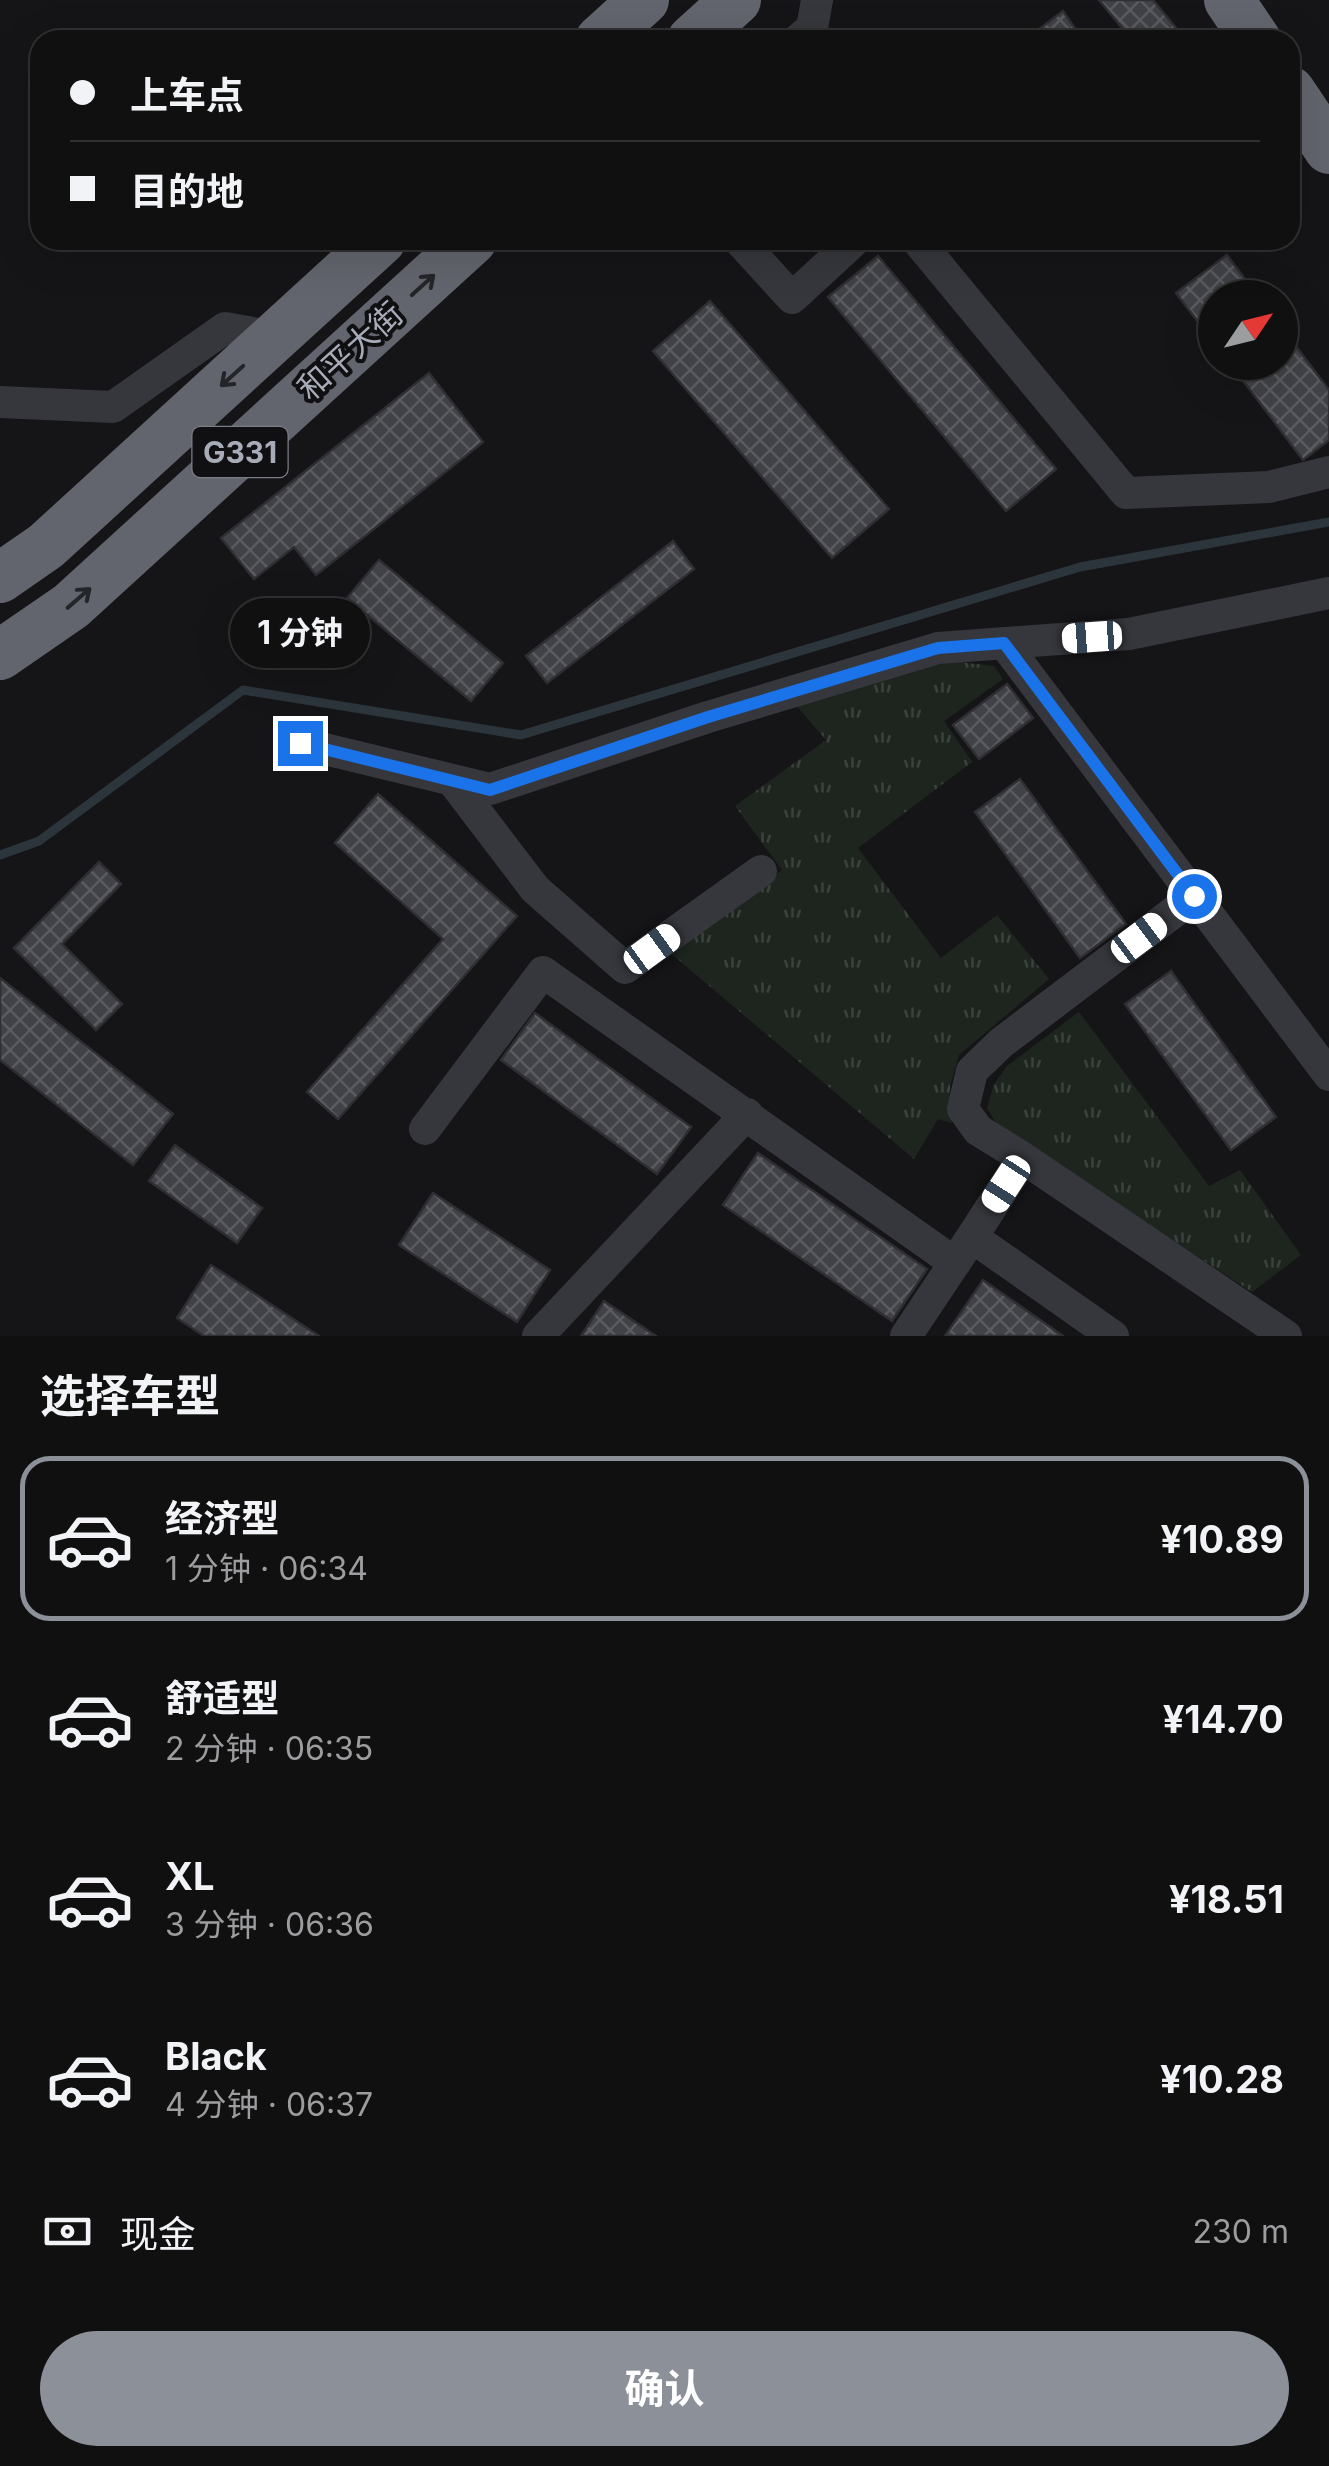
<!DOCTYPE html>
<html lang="zh">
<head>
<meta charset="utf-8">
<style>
	body { margin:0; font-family:Inter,"Noto Sans SC",sans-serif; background:#1e1e1f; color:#f1f3f6; height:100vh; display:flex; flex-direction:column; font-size:38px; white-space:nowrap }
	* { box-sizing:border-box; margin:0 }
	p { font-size:32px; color:#9c9d9f }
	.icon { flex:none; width:55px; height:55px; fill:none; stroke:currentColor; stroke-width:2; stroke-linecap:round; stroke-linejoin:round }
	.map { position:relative; height:1336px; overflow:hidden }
	.panel { display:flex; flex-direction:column; background:#101011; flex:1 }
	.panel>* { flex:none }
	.top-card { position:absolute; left:30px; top:30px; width:1270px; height:220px; border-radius:30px; box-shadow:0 10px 40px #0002,0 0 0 2px #303031; display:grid; align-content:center; height:220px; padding:0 40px; background:#101011 }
	.needle { width:65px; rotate:55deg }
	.tools { position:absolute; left:1198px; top:280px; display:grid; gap:20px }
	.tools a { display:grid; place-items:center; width:100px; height:100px; border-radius:50%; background:#101011; box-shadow:0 10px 40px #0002,0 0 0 2px #303031; font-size:50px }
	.end { position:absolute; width:45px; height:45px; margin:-22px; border:12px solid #1a73e8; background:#fff; box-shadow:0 0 0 5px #fff }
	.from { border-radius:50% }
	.bubble { position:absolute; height:70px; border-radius:35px; background:#101011; box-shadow:0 10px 40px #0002,0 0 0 2px #303031; font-size:32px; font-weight:700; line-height:70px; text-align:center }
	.car { position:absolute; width:30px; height:60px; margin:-30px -15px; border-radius:12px; box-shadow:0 0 8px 2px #0007; background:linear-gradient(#fff 24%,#345 0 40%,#fff 0 76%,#345 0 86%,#fff 0) }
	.top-card b { display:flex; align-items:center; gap:35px; height:95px; font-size:38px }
	.top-card b+b { border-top:2px solid #303031 }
	.top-card i { width:25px; height:25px; background:#f1f3f6 }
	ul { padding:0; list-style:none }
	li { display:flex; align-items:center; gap:30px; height:165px; margin:0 20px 15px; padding:0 20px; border:5px solid transparent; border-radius:30px }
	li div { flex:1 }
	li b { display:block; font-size:38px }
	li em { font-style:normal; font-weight:700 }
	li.selected { border-color:#8c9099 }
	li>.icon { width:90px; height:90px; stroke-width:1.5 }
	h2 { padding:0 40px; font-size:45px; line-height:120px }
	.pay { display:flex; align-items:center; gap:25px; height:110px; padding:0 40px; font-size:38px }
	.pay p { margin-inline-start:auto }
	.primary-button { display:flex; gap:20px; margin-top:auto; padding:20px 40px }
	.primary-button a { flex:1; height:115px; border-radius:60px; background:#8c9099; color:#fff; font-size:40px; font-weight:700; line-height:115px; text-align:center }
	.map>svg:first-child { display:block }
	.park { fill:url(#park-tufts) }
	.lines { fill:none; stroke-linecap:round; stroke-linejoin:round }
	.stream { stroke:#2b353b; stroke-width:9 }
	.building { fill:url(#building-cross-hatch); stroke:#2f2f33; stroke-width:2.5 }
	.minor { stroke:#36373c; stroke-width:32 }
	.highway { stroke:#62656d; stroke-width:50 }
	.oneway { stroke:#242529 }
	.route { stroke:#1a73e8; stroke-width:12 }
	.labels { text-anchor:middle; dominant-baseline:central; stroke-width:8; stroke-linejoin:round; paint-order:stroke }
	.shield { fill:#101012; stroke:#7a7d86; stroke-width:2.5 }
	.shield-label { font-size:30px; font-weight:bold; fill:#a7acb8 }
	.street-label { font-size:32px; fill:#a7acb8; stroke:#101012 }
</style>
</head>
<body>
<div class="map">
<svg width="1329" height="1336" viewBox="0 0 1329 1336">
	<defs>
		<pattern id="park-tufts" width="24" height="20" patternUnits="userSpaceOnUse" patternTransform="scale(2.5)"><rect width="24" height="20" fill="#1d251e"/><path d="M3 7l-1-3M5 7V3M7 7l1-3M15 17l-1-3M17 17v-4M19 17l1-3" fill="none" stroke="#3b423d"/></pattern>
		<pattern id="building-cross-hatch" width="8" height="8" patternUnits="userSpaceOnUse" patternTransform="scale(2.5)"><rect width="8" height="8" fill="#414247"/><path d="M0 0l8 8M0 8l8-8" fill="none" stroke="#5a5b5f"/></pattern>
	</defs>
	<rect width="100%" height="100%" fill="#151517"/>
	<!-- park -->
	<path class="park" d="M942 660 994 666 1003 679 944 721 972 762 858 848 941 958 997 915 1049 979 959 1055 950 1086 952 1123 938 1119 914 1159 668 951 782 870 735 806 826 740 796 705Z
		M1079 1012 1209 1186 1240 1170 1301 1255 1252 1292 998 1126 987 1108 994 1084 1007 1066Z"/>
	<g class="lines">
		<!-- stream -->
		<path class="stream" d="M0 855 39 841 243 690 521 735 1080 567 1329 522"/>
	</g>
	<!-- building -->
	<path class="building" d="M1099 0H1153L1186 40H1132Z
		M1063 11 1083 40H1033L1030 36Z
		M1227 255 1259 298H1215V344L1176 293Z
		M878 256 1056 469 1006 511 828 297Z
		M710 301 889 509 832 558 653 351Z
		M1280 325 1329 390V440L1303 460 1229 362H1280Z
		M429 373 483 442 316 575 294 547 254 579 221 538Z
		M673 541 694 569 547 683 526 656Z
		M379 560 503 663 471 701 347 598Z
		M1007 684 1033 718 979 759 953 725Z
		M1020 779 1126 924 1080 958 975 812Z
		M378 794 517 916 338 1119 307 1092 443 939 335 843Z
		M99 862 121 884 62 944 122 1004 96 1030 14 948Z
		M1171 971 1276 1117 1231 1150 1125 1004Z
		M0 978 173 1114 133 1165 0 1060Z
		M535 1013 691 1127 657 1174 501 1060Z
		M175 1145 262 1208 237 1243 149 1181Z
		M758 1153 927 1269 892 1321 723 1205Z
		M433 1193 550 1270 517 1322 399 1245Z
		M211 1265 319 1336H204L177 1318Z
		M983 1280 1063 1336H945Z
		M604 1301 656 1336H581Z"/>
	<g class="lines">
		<!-- minor -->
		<path class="minor" d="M798 40 812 28 817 0
			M739 240 792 298 855 240
			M917 240 1126 493 1269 487 1329 472
			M0 402 113 407 225 328 275 337
			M1004 643 1329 1075
			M300 743 490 789 708 717 938 648 1129 634 1329 593
			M452 780 535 889 625 968 761 871
			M425 1129 543 972 955 1263
			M1023 1158 978 1130 963 1109 972 1071 1001 1043 1195 896
			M972 1237 1023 1158 1286 1336
			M538 1336 747 1114
			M906 1336 972 1237 1113 1336"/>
		<!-- highway -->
		<path class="highway" d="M1229 0 1256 40
			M600 40 644 0
			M692 40 736 0
			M1290 91 1329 149
			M0 578 46 546 381 240
			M0 655 71 606 472 240"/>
	</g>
	<!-- one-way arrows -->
	<defs><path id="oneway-shaft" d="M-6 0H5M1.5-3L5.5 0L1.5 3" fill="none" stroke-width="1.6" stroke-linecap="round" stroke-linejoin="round" transform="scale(2.5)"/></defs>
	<g class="oneway">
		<use href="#oneway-shaft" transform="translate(423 285) rotate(-42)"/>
		<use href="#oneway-shaft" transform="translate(232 376) rotate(138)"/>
		<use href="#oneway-shaft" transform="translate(79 598) rotate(-41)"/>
	</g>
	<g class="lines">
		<!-- route -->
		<path class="route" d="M300 743 490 790 708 717 938 648 1004 643 1194 896"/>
	</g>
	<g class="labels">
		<!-- shield labels -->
		<rect class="shield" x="192.5" y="427" width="95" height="50" rx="8"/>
		<g class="shield-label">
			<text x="240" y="452">G331</text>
		</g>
		<!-- street labels -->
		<g class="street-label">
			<text transform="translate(350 351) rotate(-42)">和平大街</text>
		</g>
	</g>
</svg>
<div class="tools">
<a><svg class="needle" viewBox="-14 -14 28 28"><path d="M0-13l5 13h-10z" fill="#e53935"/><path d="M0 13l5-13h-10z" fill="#9c9d9f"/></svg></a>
</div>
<i class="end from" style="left:1194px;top:896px"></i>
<i class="end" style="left:300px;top:743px"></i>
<div class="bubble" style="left:230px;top:598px;width:140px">1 分钟</div>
<i class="car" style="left:1092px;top:637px;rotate:266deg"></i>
<i class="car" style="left:1139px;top:938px;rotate:53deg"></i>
<i class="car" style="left:652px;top:949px;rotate:54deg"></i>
<i class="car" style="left:1006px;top:1184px;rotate:213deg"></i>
<div class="top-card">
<b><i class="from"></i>上车点</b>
<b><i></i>目的地</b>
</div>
</div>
<section class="panel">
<h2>选择车型</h2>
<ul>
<li class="selected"><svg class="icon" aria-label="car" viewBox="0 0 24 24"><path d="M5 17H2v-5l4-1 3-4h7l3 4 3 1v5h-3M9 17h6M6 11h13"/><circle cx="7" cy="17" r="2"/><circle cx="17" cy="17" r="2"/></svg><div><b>经济型</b><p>1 分钟 · 06:34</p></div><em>¥10.89</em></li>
<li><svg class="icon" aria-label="car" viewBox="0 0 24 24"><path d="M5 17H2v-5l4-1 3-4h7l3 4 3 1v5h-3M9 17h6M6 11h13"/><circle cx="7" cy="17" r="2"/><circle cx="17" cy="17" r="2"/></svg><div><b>舒适型</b><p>2 分钟 · 06:35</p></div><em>¥14.70</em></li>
<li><svg class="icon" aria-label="car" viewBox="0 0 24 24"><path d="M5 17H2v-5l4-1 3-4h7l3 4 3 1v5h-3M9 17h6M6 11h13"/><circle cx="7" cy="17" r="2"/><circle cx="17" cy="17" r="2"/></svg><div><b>XL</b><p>3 分钟 · 06:36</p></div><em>¥18.51</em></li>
<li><svg class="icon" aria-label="car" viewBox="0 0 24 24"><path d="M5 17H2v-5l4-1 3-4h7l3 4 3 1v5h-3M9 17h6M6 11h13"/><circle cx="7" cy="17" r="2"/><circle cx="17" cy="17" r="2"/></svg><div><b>Black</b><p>4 分钟 · 06:37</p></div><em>¥10.28</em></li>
</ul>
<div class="pay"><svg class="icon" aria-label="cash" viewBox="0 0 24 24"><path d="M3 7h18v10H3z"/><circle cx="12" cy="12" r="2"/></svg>现金<p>230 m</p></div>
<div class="primary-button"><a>确认</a></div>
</section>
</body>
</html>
